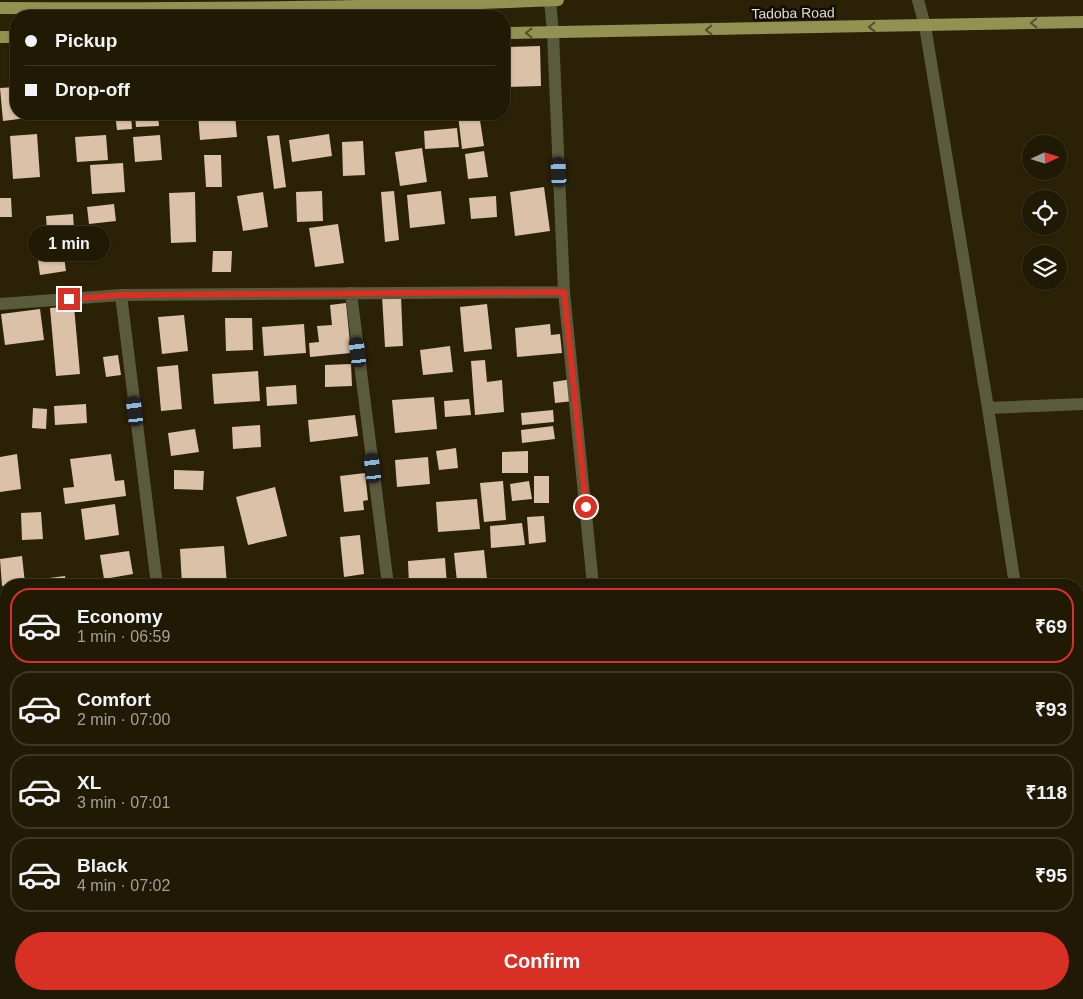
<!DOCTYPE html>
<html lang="en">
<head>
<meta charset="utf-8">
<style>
	body { margin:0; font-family:Helvetica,sans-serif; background:#28220e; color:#f1f3f6; height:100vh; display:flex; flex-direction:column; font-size:19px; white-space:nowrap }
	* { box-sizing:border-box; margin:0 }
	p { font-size:16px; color:#a2a09a }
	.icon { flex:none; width:28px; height:28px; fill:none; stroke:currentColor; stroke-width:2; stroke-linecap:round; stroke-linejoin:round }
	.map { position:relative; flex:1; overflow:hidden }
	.drawer { position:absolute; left:0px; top:579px; width:1084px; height:421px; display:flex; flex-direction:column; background:#201904; border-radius:20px 20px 0 0; box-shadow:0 1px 4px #0004,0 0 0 1px #3d3826 }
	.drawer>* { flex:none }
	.guide { position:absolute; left:10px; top:10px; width:500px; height:110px; border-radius:20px; box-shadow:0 1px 4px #0004,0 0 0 1px #3d3826; display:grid; align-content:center; height:110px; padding:0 15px; background:#201904 }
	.needle { width:32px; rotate:86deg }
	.tools { position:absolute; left:1022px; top:135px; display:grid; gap:10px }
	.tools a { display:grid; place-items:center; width:45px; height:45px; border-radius:50%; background:#201904; box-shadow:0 1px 4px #0004,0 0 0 1px #3d3826; font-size:25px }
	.end { position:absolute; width:22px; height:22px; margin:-11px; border:6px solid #d93025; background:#fff; box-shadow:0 0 0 2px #fff }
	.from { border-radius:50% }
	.bubble { position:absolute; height:35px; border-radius:18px; background:#201904; box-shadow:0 1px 4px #0004,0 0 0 1px #3d3826; font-size:16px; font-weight:700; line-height:35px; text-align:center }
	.car { position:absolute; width:15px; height:30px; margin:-15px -8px; border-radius:6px; box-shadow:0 0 4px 1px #0007; background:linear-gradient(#222 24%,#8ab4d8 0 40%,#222 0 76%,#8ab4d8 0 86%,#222 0) }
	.guide b { display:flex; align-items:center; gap:18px; height:48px; font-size:19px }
	.guide b+b { border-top:1px solid #3d3826 }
	.guide i { width:12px; height:12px; background:#f1f3f6 }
	ul { padding:9px 0 0; list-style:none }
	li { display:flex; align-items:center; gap:15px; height:75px; margin:0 10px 8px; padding:0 5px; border:2px solid #3d3826; border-radius:20px }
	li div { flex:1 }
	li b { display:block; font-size:19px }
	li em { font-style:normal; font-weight:700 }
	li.active { border-color:#d93025 }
	li>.icon { width:45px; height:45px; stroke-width:1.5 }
	.primary-button { display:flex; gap:10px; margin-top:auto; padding:10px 15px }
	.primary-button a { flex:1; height:58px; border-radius:30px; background:#d93025; color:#fff; font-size:20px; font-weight:700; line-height:58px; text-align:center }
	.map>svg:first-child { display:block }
	.building { fill:#dac1a8 }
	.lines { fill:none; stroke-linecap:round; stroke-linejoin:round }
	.minor { stroke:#5a5a3d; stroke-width:12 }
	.primary { stroke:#939253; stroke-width:12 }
	.oneway { stroke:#524e2b }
	.route { stroke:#d93025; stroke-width:6 }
	.labels { text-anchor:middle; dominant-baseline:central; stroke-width:5; stroke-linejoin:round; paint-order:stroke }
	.street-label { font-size:14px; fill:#e3ddcd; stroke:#100b03 }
</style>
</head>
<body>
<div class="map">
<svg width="1083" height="999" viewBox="0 0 1083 999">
	<rect width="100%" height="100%" fill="#2b2106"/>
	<!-- building -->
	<path class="building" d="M540 46 541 86 504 87V47Z
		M16 87V114H27V118L3 121 0 88Z
		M115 114H131L132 129 117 130Z
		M135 114H158L159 126 136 127Z
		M198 114H235L237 137 200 140Z
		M471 114H479L484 146 462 149 458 115Z
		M457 128 459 147 425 149 424 131Z
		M37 134 40 177 13 179 10 136Z
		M329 134 332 156 292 162 289 140Z
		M106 135 108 160 77 162 75 137Z
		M160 135 162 160 135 162 133 137Z
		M279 135 286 187 274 189 267 136Z
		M363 141 365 175 343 176 342 142Z
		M422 148 427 182 400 186 395 152Z
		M484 151 488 177 468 179 465 154Z
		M204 155H221L222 187H206Z
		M123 163 125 192 92 194 90 165Z
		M544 187 550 231 515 236 510 192Z
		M322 191 323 221 297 222 296 192Z
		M394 191 399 240 385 242 381 192Z
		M441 191 445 224 410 228 407 195Z
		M195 192 196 242 171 243 169 193Z
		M263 192 268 227 243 231 237 196Z
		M496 196 497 217 471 219 469 198Z
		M0 198H11L12 217H0Z
		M114 204 116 221 89 224 87 207Z
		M73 214 74 229 47 231 46 216Z
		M338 224 344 263 315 267 309 228Z
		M63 249 66 271 40 275 37 253Z
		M213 251H232L231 272H212Z
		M382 296H401L403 346 385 347Z
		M346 303 351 353 310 357 309 343 319 342 317 326 332 325 330 305Z
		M487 304 492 349 464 352 460 307Z
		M74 306 80 374 56 376 50 308Z
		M40 309 44 340 5 345 1 314Z
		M184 315 188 351 162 354 158 317Z
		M225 318H252L253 350 226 351Z
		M304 324 306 353 264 356 262 327Z
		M550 324 551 335 560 334 562 353 517 357 515 328Z
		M450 346 453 372 423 375 420 350Z
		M118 355 121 375 106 377 103 357Z
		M485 360 487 382 502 380 504 412 475 415 471 361Z
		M351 364 352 386 325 387V365Z
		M178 365 182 409 161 411 157 367Z
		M258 371 260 401 214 404 212 374Z
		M572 379 574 401 555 403 553 382Z
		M296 385 297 404 267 406 266 387Z
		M434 397 437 429 395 433 392 400Z
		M469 399 471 415 445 417 444 401Z
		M86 404 87 423 55 425 54 406Z
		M33 408 47 409 46 429 32 428Z
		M553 410 554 422 522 425 521 413Z
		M355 415 358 436 310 442 308 420Z
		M260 425 261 447 233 449 232 427Z
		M553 426 555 439 522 443 521 430Z
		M195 429 199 452 171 456 168 433Z
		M456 448 458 468 439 470 436 451Z
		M528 451V473H502V452Z
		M17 454 21 489 0 492V457Z
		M111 454 115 481 124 480 126 496 65 504 63 488 74 487 70 459Z
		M428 457 430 484 397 487 395 460Z
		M174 470 204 471 203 490 174 489Z
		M365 473 368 500 363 501 364 510 344 512 340 476Z
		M534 476H549V503H534Z
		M503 481 506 520 484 522 480 483Z
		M529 481 532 499 512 501 510 484Z
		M275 487 287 536 248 545 236 497Z
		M477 499 480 529 438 532 436 502Z
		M115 504 119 535 85 540 81 509Z
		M41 512 43 539 22 540 21 513Z
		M544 516 546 542 529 544 527 517Z
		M522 523 525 545 491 548 490 526Z
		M360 535 364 574 344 577 340 537Z
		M224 546 227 585H182L180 549Z
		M484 550 487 579 457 582 454 553Z
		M129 551 133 574 104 579 100 555Z
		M22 556 25 583 2 586 0 559Z
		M445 558 447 585H409L408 561Z
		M65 576 66 585H34L33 580Z
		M0 607H6V621L0 622Z
		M6 758V792L0 793V759Z
		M6 849V867L0 868V850Z
		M11 994H36L37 999H12Z
		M47 994H65V998L47 999Z
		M397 994 399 999H379V998Z
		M401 994H422L424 999H402Z
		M429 994H450L452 999H430Z
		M453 994H474L475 999H454Z
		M480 994H501L503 999H481Z
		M528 994H550L551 999H530Z
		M554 994H575L576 996 565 999H555Z
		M624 994 626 999H607V998Z
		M628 994H650L651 999H629Z"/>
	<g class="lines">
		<!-- minor -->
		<path class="minor" d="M550 0 553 33 564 292 593 585
			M918 0 925 26 988 408 1015 585
			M351 293 388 585
			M121 295 564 292
			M0 304 121 295 157 585
			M988 408 1083 404
			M0 752 6 750
			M1078 800H1083
			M0 894H6
			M1078 936 1083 961
			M509 994 510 999
			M653 994 655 999"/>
		<!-- primary -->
		<path class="primary" d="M0 8C186 9 372 8 558 0
			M504 33 1083 22
			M0 37H16"/>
	</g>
	<!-- one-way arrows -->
	<defs><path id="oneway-chevron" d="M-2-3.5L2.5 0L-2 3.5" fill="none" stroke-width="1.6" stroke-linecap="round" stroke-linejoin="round" transform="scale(1.25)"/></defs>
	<g class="oneway">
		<use href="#oneway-chevron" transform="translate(1034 23) rotate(179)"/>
		<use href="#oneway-chevron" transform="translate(872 27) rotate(179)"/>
		<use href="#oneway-chevron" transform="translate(709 30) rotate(179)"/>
		<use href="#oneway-chevron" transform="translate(529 33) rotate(180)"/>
	</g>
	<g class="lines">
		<!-- route -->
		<path class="route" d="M69 299 121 295 564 292 586 507"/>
	</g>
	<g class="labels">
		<!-- street labels -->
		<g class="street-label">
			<text transform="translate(793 13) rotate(-1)">Tadoba Road</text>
		</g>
	</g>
</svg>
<div class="tools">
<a><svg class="needle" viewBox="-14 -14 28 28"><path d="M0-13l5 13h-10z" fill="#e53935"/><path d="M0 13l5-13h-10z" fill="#a2a09a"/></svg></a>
<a><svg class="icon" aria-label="locate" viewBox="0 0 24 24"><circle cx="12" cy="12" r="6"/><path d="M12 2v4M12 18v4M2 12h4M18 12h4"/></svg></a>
<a><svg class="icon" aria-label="layers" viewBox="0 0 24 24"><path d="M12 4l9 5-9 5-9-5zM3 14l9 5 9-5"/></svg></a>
</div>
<i class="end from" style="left:586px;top:507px"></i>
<i class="end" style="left:69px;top:299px"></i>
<div class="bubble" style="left:28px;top:226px;width:82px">1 min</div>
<i class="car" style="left:559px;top:172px;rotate:357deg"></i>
<i class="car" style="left:358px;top:352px;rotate:353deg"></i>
<i class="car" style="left:135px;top:411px;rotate:353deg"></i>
<i class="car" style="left:373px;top:468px;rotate:353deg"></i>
<div class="guide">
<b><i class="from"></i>Pickup</b>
<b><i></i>Drop-off</b>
</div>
<section class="drawer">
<ul>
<li class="active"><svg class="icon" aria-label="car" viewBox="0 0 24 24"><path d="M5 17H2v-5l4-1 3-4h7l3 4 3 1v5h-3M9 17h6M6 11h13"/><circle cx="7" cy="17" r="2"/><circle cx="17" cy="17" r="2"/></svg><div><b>Economy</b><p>1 min · 06:59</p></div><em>₹69</em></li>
<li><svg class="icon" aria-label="car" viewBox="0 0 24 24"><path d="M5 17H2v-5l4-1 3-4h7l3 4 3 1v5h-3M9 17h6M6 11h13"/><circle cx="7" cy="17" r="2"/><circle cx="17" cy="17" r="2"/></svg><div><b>Comfort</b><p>2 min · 07:00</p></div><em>₹93</em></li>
<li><svg class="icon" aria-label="car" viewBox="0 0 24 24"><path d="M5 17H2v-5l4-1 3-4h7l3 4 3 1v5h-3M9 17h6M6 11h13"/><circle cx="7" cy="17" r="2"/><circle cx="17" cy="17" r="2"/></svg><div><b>XL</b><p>3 min · 07:01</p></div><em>₹118</em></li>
<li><svg class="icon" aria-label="car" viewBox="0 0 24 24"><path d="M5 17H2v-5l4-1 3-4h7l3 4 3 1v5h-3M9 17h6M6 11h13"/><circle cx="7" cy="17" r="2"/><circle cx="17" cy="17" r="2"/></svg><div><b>Black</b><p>4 min · 07:02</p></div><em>₹95</em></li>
</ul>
<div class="primary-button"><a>Confirm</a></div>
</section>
</div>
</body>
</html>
